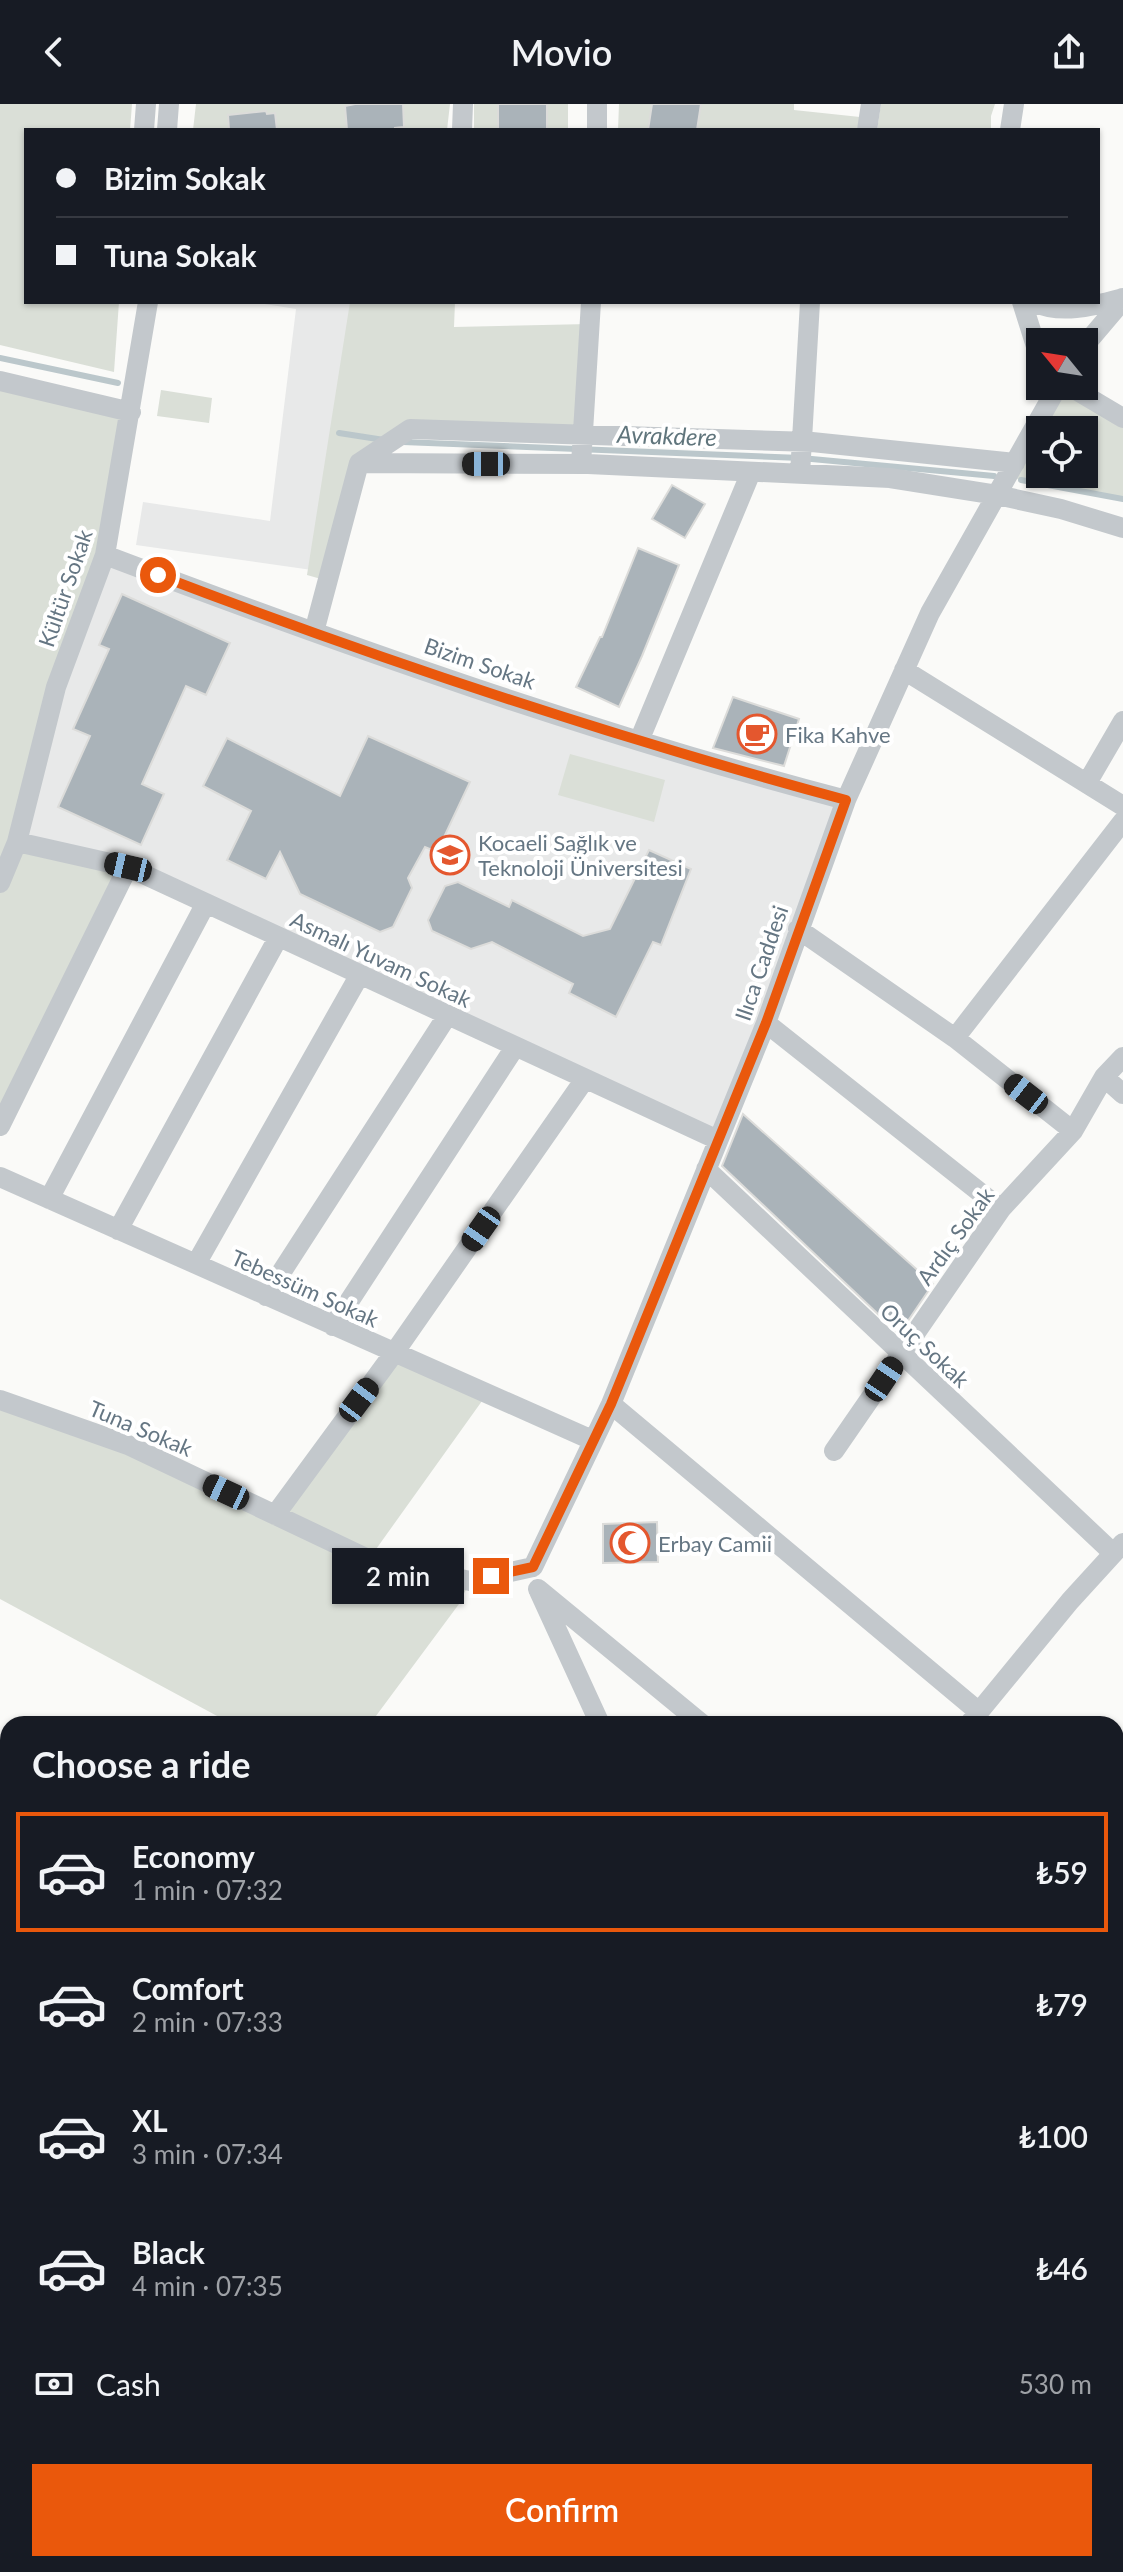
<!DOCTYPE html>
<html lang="en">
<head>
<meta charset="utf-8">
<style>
	body { margin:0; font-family:Lato,sans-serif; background:#20242c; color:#f1f3f6; height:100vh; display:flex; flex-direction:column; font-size:30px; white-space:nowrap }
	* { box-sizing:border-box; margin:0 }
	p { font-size:26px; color:#9ea1a6 }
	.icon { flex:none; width:44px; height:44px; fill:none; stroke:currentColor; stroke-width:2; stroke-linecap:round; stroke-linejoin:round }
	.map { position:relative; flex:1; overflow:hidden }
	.drawer { position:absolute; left:0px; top:1612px; width:1124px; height:856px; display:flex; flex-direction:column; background:#171b24; border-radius:24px 24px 0 0; box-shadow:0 2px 6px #0004 }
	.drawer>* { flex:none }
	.top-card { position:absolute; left:24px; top:24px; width:1076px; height:176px; border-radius:0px; box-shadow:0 2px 6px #0004; display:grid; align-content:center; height:176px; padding:0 32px; background:#171b24 }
	.needle { width:52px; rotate:300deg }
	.controls { position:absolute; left:1026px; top:224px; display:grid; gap:16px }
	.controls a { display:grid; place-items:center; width:72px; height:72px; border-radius:0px; background:#171b24; box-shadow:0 2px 6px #0004; font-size:40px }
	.end { position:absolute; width:36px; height:36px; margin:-18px; border:10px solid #ea580c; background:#fff; box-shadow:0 0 0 4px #fff }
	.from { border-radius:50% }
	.bubble { position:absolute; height:56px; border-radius:0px; background:#171b24; box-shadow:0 2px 6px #0004; font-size:26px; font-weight:600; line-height:56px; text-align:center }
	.car { position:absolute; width:24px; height:48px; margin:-24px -12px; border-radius:10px; box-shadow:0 0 6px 2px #0007; background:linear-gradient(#222 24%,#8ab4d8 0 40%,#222 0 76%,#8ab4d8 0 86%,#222 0) }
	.top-card b { display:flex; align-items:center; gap:28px; height:76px; font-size:30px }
	.top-card b+b { border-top:2px solid #363941 }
	.top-card i { width:20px; height:20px; background:#f1f3f6 }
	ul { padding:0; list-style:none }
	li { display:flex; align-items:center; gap:24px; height:120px; margin:0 16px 12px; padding:0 16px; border:4px solid transparent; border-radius:0px }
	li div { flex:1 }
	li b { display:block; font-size:30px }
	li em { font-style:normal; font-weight:600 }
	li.selected { border-color:#ea580c }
	li>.icon { width:72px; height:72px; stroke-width:1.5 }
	h2 { padding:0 32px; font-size:36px; line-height:96px }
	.pay { display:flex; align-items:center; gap:20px; height:88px; padding:0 32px; font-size:30px }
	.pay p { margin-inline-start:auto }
	.action { display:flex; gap:16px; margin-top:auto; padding:16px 32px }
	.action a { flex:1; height:92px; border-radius:0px; background:#ea580c; color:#fff; font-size:32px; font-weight:600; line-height:92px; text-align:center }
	header { display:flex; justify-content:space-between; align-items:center; height:104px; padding:0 32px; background:#171b24; font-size:36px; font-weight:600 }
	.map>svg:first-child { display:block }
	.built { fill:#e8e9e9 }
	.green { fill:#dadfd7; fill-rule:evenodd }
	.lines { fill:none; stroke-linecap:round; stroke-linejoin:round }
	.stream { stroke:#bbc7cb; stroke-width:6 }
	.building { fill:#aab3b9; stroke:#dcdcda; stroke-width:2 }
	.minor { stroke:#c3c8cc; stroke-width:20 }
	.route { stroke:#ea580c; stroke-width:10 }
	.labels { text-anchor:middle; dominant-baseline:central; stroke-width:8; stroke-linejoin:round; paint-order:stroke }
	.street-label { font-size:22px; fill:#657683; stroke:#fff }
	.poi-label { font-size:22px; fill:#657683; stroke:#fff; text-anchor:start }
	.water-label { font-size:24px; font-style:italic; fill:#60757c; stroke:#fff }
</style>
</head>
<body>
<header><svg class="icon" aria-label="back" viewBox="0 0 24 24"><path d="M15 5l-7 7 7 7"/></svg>Movio<svg class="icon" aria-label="share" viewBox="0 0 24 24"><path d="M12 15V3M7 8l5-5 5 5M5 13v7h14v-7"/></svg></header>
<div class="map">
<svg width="1123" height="2468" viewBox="0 0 1123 2468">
	<rect width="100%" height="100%" fill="#fafaf8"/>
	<!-- built -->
	<path class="built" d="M253 198H352L326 468 136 441 143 398 270 417 296 205Z
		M105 451 263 511 846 696 718 1036 128 763 18 738Z"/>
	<!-- green -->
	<path class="green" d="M0 0H132L130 26H26V198H119L114 268 0 241Z
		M196 0H450L447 26H193Z
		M474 0H568V26H474Z
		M619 0H794V6L860 13 857 26H618Z
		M881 0H995L991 12V26H877Z
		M350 198H455L454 223 589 220 583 329 410 325 359 359 328 477 307 471Z
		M0 277 131 308 105 451 18 738 128 763 0 1022Z
		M1058 282 1123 314V395L1007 373ZM1040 326H1084V370H1040Z
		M161 286 212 294 209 319 157 312Z
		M570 650 665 676 654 718 558 691Z
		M394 1249 487 1290 369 1455 470 1477 459 1500 370 1620H232L0 1495V1296L275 1411Z
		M0 1754 8 1759V2157L0 2153Z
		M1123 2248V2468H511L524 2460H1116V2250Z"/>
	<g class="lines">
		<!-- stream -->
		<path class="stream" d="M0 254 118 279
			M339 329 384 336
			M403 338 801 354 994 372
			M1021 376 1123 395"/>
	</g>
	<!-- building -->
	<path class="building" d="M355 0H403L404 23 395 24V26H347L345 2Z
		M498 0H547V26H498Z
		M652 0H701L697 26H648Z
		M266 7 267 10 275 9 277 26H229L228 11Z
		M672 381 705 400 685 434 652 415Z
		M638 444 679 461 642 552 619 603 576 583 600 533H602Z
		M122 490 230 539 206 591 186 582 142 680 164 690 141 741 58 703 90 632 73 625 109 545 99 541Z
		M733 593 799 615 784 662 713 644Z
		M368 632 470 678 437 748 425 743 408 774 412 784 393 823 380 828 300 790 280 748 266 775 227 756 251 707 203 682 227 634 340 692Z
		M649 746 691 765 661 841 653 838 616 913 569 889 573 880 492 838 471 845 432 827 428 816 445 782 458 778 509 803 512 796 583 832 610 825Z
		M743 1010 933 1180 899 1230 722 1062Z
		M657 1418 658 1458 603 1459V1420Z"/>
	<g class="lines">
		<!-- minor -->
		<path class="minor" d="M144 26 146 0
			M167 26 169 0
			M462 26 463 0
			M597 26V0
			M867 26 871 0
			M1010 26 1014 0
			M1022 198 1040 255
			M1033 198C1062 211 1093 202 1123 194
			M1084 242 1123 196
			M0 277 131 308
			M1069 282 1123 314
			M359 359 410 325 812 338 1015 359
			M581 360 591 198
			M800 370 810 198
			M105 451C348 543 594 630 846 696
			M314 528 359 359 588 360 890 374 997 391 1061 405 1123 424
			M904 566 1123 702
			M639 637 751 368
			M1087 679 1123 617
			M17 738 128 763 718 1036
			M0 779 17 738 56 583 105 451 148 198
			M798 825 955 934 1073 1027
			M766 919 1001 1105
			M955 934 1123 717
			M1104 973 1123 990
			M0 1022 128 763
			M706 1065 1113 1449
			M0 1073 592 1336
			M49 1095 206 799
			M118 1126 278 834
			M196 1160 359 872
			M266 1192 447 912
			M333 1222 515 943
			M0 1296 128 1341 368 1455 470 1477 533 1463
			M611 1300 979 1608
			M834 1347 1001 1105 1073 1027 1104 973 1123 953
			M275 1411 394 1249 585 975
			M533 1463 611 1300 766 919 846 696 930 509 1058 282
			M538 1485 702 1620
			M539 1487 600 1620
			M969 1620 1070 1497 1123 1439
			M1116 1827 1123 1818
			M1116 1966 1123 1970
			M0 2153 8 2157
			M410 2468 413 2460"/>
	</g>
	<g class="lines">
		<!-- route -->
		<path class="route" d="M158 471C383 557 613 633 846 696L766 919 611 1300 533 1463 491 1472"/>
	</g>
	<!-- icons -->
	<defs>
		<symbol id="cafe-ring" viewBox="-11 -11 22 22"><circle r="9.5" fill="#fff" stroke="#e4572e" stroke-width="1.5"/><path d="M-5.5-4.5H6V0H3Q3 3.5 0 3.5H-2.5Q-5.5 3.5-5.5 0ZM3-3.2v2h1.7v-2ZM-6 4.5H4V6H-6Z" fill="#e4572e"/></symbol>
		<symbol id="university-ring" viewBox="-11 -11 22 22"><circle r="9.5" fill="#fff" stroke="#e4572e" stroke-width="1.5"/><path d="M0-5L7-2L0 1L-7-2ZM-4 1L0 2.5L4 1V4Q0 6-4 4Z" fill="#e4572e"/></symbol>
		<symbol id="mosque-ring" viewBox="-11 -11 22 22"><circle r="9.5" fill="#fff" stroke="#e4572e" stroke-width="1.5"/><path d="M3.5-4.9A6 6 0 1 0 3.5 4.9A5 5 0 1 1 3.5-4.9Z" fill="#e4572e"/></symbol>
	</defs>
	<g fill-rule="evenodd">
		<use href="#cafe-ring" x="735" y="608" width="44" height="44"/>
		<use href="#university-ring" x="428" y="729" width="44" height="44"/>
		<use href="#mosque-ring" x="608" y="1417" width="44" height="44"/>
	</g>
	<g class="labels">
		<!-- street labels -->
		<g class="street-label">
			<text transform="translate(65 484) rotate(-71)">Kültür Sokak</text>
			<text transform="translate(480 559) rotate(19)">Bizim Sokak</text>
			<text transform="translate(381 855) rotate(25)">Asmalı Yuvam Sokak</text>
			<text transform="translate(761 859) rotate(-71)">Ilıca Caddesi</text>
			<text transform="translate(955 1132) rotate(-54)">Ardıç Sokak</text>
			<text transform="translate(305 1184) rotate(24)">Tebessüm Sokak</text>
			<text transform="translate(925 1241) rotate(43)">Oruç Sokak</text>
			<text transform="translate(141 1324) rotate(23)">Tuna Sokak</text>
		</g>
		<!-- poi labels -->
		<g class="poi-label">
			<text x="785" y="630">Fika Kahve</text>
			<text x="478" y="738">Kocaeli Sağlık ve<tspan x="478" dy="25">Teknoloji Üniversitesi</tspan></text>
			<text x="658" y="1439">Erbay Camii</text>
		</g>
		<!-- water labels -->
		<g class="water-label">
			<text transform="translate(667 331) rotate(2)">Avrakdere</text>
		</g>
	</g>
</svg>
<div class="controls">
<a><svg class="needle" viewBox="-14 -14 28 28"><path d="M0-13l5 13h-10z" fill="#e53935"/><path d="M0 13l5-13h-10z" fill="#9ea1a6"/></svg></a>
<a><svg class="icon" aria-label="locate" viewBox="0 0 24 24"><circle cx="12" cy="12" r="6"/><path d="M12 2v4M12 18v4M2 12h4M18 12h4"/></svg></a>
</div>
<i class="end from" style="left:158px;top:471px"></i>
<i class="end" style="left:491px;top:1472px"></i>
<div class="bubble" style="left:332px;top:1444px;width:132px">2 min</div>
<i class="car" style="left:486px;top:360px;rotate:270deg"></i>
<i class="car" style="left:128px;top:763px;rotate:283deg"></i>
<i class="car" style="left:1026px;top:990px;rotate:308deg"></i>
<i class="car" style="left:481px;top:1125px;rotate:215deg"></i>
<i class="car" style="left:884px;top:1275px;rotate:34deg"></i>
<i class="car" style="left:359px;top:1296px;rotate:37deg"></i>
<i class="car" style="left:226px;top:1388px;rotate:295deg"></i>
<div class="top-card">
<b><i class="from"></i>Bizim Sokak</b>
<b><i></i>Tuna Sokak</b>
</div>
<section class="drawer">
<h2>Choose a ride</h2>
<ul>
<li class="selected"><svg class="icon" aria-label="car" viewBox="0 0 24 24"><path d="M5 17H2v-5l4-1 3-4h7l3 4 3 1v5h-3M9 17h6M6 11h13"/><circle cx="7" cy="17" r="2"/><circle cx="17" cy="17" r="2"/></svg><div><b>Economy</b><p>1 min · 07:32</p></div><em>₺59</em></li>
<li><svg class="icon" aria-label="car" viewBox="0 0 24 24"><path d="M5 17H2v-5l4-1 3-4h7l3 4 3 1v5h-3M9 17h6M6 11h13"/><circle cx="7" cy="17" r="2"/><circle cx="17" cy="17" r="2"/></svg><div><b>Comfort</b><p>2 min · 07:33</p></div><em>₺79</em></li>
<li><svg class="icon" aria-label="car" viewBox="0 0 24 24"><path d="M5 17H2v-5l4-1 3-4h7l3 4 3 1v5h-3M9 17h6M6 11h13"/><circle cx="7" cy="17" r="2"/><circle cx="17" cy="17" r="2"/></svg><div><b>XL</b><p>3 min · 07:34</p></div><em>₺100</em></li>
<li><svg class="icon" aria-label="car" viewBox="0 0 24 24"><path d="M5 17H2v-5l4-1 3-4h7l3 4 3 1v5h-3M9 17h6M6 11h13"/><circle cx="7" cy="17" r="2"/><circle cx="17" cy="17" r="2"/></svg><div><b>Black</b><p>4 min · 07:35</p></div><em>₺46</em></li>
</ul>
<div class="pay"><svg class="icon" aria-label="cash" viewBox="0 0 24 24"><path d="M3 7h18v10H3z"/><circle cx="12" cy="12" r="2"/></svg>Cash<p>530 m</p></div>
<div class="action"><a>Confirm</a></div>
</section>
</div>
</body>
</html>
